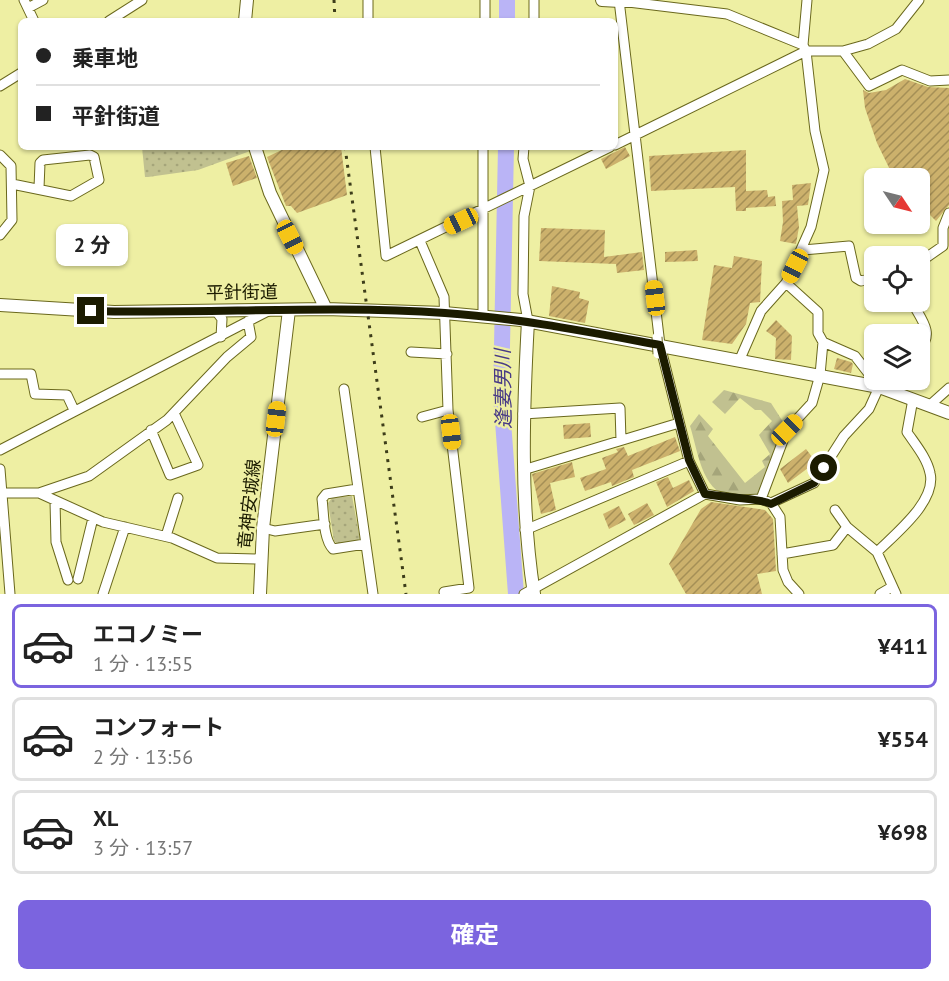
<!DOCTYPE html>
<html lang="ja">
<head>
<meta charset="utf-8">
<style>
	body { margin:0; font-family:"PT Sans","Noto Sans JP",sans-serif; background:#f2f2f2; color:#222; height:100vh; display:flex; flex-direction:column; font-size:22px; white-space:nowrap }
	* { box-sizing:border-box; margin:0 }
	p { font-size:20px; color:#767676 }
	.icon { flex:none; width:33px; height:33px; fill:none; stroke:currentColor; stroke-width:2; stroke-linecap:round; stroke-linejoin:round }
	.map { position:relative; height:594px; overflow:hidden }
	.side { display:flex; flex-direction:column; background:#fff; flex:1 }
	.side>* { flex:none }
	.top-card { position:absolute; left:18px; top:18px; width:600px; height:132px; border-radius:9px; box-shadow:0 2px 4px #0004; display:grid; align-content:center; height:132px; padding:0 18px; background:#fff }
	.needle { width:39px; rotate:125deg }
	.buttons { position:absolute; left:864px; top:168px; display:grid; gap:12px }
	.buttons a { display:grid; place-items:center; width:66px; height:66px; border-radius:9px; background:#fff; box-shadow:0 2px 4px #0004; font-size:30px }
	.end { position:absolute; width:27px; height:27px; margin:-14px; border:8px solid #1b1b00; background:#fff; box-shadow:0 0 0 3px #fff }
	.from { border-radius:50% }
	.bubble { position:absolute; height:42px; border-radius:9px; background:#fff; box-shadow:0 2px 4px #0004; font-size:20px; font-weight:700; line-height:42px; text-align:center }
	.car { position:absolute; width:18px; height:36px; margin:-18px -9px; border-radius:8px; box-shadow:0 0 4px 2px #0007; background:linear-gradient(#f5c518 24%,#345 0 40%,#f5c518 0 76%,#345 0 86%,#f5c518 0) }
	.top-card b { display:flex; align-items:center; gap:21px; height:57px; font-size:22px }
	.top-card b+b { border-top:2px solid #e0e0e0 }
	.top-card i { width:15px; height:15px; background:#222 }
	ul { padding:10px 0 0; list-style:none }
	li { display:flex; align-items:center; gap:18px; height:84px; margin:0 12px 9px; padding:0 6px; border:3px solid #e0e0e0; border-radius:9px }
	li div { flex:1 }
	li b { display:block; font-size:22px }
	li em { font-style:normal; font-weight:700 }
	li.active { border-color:#7b64df }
	li>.icon { width:54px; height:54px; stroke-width:1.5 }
	.primary-button { display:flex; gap:12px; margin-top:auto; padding:12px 18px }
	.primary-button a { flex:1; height:69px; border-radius:9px; background:#7b64df; color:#fff; font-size:24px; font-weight:700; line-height:69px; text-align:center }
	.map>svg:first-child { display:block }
	.forest { fill:url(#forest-firs) }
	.park { fill:url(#park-dots) }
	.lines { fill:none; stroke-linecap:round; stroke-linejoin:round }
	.river { stroke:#bab4f6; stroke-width:16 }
	.building { fill:url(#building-hatch) }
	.street-casing { stroke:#6a681d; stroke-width:11 }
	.secondary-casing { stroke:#6a681d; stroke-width:14 }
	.street { stroke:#fff; stroke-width:9 }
	.secondary { stroke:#fff; stroke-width:12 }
	.rail { stroke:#3d3d1a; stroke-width:3; stroke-dasharray:3 6; stroke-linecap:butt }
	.street-bridge-casing { stroke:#6a681d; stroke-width:11; stroke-linecap:butt }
	.street-bridge { stroke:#fff; stroke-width:9 }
	.route { stroke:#1b1b00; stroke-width:8 }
	.labels { text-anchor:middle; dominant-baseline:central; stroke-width:4.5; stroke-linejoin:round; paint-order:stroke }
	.street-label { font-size:18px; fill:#1b1b00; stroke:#eeefa3 }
	.water-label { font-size:20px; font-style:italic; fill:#483a86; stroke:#eeefa3 }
</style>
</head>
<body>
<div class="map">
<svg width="949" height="594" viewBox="0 0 949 594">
	<defs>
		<pattern id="forest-firs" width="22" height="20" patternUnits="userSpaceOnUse" patternTransform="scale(1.5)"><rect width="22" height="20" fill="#c1c190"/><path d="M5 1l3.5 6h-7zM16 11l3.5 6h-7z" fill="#a5a57a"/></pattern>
		<pattern id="park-dots" width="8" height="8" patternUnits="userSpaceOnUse" patternTransform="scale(1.5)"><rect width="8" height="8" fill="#c1c190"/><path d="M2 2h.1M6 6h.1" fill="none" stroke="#a5a57a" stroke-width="1.8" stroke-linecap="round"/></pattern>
		<pattern id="building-hatch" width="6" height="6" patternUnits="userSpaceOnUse" patternTransform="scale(1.5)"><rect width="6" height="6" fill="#ccb16c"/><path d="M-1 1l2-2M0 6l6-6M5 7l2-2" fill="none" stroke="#a58f56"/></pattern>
	</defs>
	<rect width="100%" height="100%" fill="#eeefa3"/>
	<!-- forest -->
	<path class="forest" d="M724 390 771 403 785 425 762 494C752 494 740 496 729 495 702 493 697 447 690 426L699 414 713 429 708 436 745 483 765 467 762 461 770 454 759 435 772 421 761 410H755L740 398 725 414 712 402Z"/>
	<!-- park -->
	<path class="park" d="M142 147H252L253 150 198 170 148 177H145Z
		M352 496 360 539 357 542 337 544 334 541 328 503 332 498Z"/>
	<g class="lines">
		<!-- river -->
		<path class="river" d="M507 0V21
			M506 147 501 395 516 594"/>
	</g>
	<!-- building -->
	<path class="building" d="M905 79 928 87 949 88V205L936 221 920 205V178H894L877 143 865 108 863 90 869 93 886 90Z
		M288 147H341L347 195 297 213 291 206H286L267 157Z
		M625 147 630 156 606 169 601 159Z
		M746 150V191L767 190 768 197 775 196 776 206 746 208V211H736L735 187 651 191 649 156Z
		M249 156 257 178 233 186 226 163Z
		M811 183 808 205 797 206 799 227 796 244 780 241 783 222 782 201 793 200 792 185Z
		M541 228 605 230 604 257 642 252 644 270 617 273 616 264 539 261Z
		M697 250 698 261 665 262V252Z
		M734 256 762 261 760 302 750 303 746 324 732 344 702 340 714 265 732 268Z
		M552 286 580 292 579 298 589 301 585 323 549 316Z
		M776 320 792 336 791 360 775 359 776 338 766 331Z
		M837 358 851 362 853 364 851 373 834 369Z
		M590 423 591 437 564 439 563 425Z
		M675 437 680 451 632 470 634 477 612 486 611 482 585 491 580 478 606 469 602 458 618 452 616 449 624 447 628 456Z
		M806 449 816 462 788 483 780 469Z
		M572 462 575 477 550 483 556 510 541 514 532 474Z
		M668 477 673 488 689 480 694 491 667 507 656 482Z
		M711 502 765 510 773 519 776 571 757 574 762 594H686L669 564 701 509Z
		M647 503 654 515 634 525 628 514Z
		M619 506 626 520 609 529 603 514Z"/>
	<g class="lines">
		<defs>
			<path id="street" d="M24 0 34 21
				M619 0 660 345 689 461 705 494
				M620 1 727 14 803 45
				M28 8 43 0
				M109 21 142 0
				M368 21V0
				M485 21V0
				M534 21V0
				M843 51 869 86 902 70 930 81 949 80
				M0 86 21 73
				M615 145 806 51H843L868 44 896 29 919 0
				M375 147 386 256 610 147
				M524 147 523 159 530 186 524 216 523 294 528 321
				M0 155 11 166 12 220 0 235
				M12 184 71 196 99 180 94 157 90 155 43 160 40 163 39 188
				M420 241 444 297 448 410 469 588 444 592
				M803 250 849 246 856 278 861 281 874 278
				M920 262 943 246V228L949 213
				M912 302C920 318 935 333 920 348
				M216 311 222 319 221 337
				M483 317V147
				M823 342 855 356 879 387
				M411 352 447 354
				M740 359 761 311 786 283 811 227 824 170 815 131 806 51 803 45 807 0
				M0 374H31L35 394 67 395 74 410
				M344 389 373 594
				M930 405 949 388
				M523 414 620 408 621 440
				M422 417 448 410
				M151 430 170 475 198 465 174 413
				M0 450 268 311
				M0 469 10 594
				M523 470 679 423
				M357 489 326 494 322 499C324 513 323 539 333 549L365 544
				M2 493H39L89 476 167 420 227 357 251 337 248 321
				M39 493 103 522 172 538 217 558 261 559
				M761 499 787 430 812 403 820 375 823 342 818 333V312L786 283
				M55 501 56 542 68 580
				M771 503 814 483 844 436 869 409 879 387 886 380
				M835 510 847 527
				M263 528 275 531 325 524
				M525 530 689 461
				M166 536 178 498
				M877 552C895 534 937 501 930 473 927 458 915 444 907 432L913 399
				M782 554 833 545 847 527 877 552 896 594
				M78 579 93 518
				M103 594 125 527
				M524 594 705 494 740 500 761 499 771 503 780 517 783 570 788 582 799 594
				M880 594 892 587"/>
			<path id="secondary" d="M602 0 620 1
				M245 21 247 0
				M255 147 270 193 326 309
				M0 305 114 312 326 309 444 313 521 320 879 387 949 413
				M528 321C523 412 520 503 534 594
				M260 594 263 528 289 310"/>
		</defs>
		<!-- street casing -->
		<use href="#street" class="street-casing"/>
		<!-- secondary casing -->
		<use href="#secondary" class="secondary-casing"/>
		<!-- street -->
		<use href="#street" class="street"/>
		<!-- secondary -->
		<use href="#secondary" class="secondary"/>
		<!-- rail -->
		<path class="rail" d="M334 0 335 21
			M345 147 406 594"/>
		<defs>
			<path id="street-bridge" d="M657 337 658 354"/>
		</defs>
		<!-- street-bridge casing -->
		<use href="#street-bridge" class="street-bridge-casing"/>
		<!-- street-bridge -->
		<use href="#street-bridge" class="street-bridge"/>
	</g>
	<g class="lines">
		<!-- route -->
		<path class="route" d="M91 311C209 314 327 305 445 313 518 318 589 332 660 345L689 460 705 494C724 498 756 497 771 504L814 483 824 468"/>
	</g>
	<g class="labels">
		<!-- street labels -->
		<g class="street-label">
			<text transform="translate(242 292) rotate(-1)">平針街道</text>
			<text transform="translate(249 504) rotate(-84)">竜神安城線</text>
		</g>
		<!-- water labels -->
		<g class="water-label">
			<text transform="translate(503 389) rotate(-91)">逢妻男川</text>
		</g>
	</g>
</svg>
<div class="buttons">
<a><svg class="needle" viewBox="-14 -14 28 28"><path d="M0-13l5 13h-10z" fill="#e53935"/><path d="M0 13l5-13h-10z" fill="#767676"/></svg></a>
<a><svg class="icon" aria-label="locate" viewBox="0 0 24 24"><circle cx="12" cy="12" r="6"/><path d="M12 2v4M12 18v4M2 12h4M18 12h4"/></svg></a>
<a><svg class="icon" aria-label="layers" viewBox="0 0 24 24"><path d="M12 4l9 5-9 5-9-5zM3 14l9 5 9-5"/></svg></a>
</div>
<i class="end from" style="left:824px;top:468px"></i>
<i class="end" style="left:91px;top:311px"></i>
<div class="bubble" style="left:56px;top:224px;width:72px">2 分</div>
<i class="car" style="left:461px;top:221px;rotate:245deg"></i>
<i class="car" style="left:290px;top:237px;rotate:153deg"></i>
<i class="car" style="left:795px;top:266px;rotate:207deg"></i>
<i class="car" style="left:655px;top:298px;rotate:353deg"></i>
<i class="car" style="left:276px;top:419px;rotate:7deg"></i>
<i class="car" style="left:787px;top:430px;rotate:45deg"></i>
<i class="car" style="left:451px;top:432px;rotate:173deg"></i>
<div class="top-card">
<b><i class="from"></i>乗車地</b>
<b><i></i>平針街道</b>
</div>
</div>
<section class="side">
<ul>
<li class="active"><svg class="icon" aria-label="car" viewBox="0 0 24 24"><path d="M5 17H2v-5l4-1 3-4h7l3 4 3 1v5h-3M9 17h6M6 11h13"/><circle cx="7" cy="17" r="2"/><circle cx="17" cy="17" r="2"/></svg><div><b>エコノミー</b><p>1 分 · 13:55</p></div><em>¥411</em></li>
<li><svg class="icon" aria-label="car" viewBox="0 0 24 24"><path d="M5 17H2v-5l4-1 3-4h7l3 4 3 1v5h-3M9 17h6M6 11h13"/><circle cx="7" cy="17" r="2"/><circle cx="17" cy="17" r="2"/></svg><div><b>コンフォート</b><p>2 分 · 13:56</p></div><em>¥554</em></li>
<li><svg class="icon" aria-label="car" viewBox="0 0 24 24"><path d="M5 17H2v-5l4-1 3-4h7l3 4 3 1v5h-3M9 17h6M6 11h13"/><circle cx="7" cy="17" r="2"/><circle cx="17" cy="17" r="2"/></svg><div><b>XL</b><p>3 分 · 13:57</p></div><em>¥698</em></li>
</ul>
<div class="primary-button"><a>確定</a></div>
</section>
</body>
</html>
